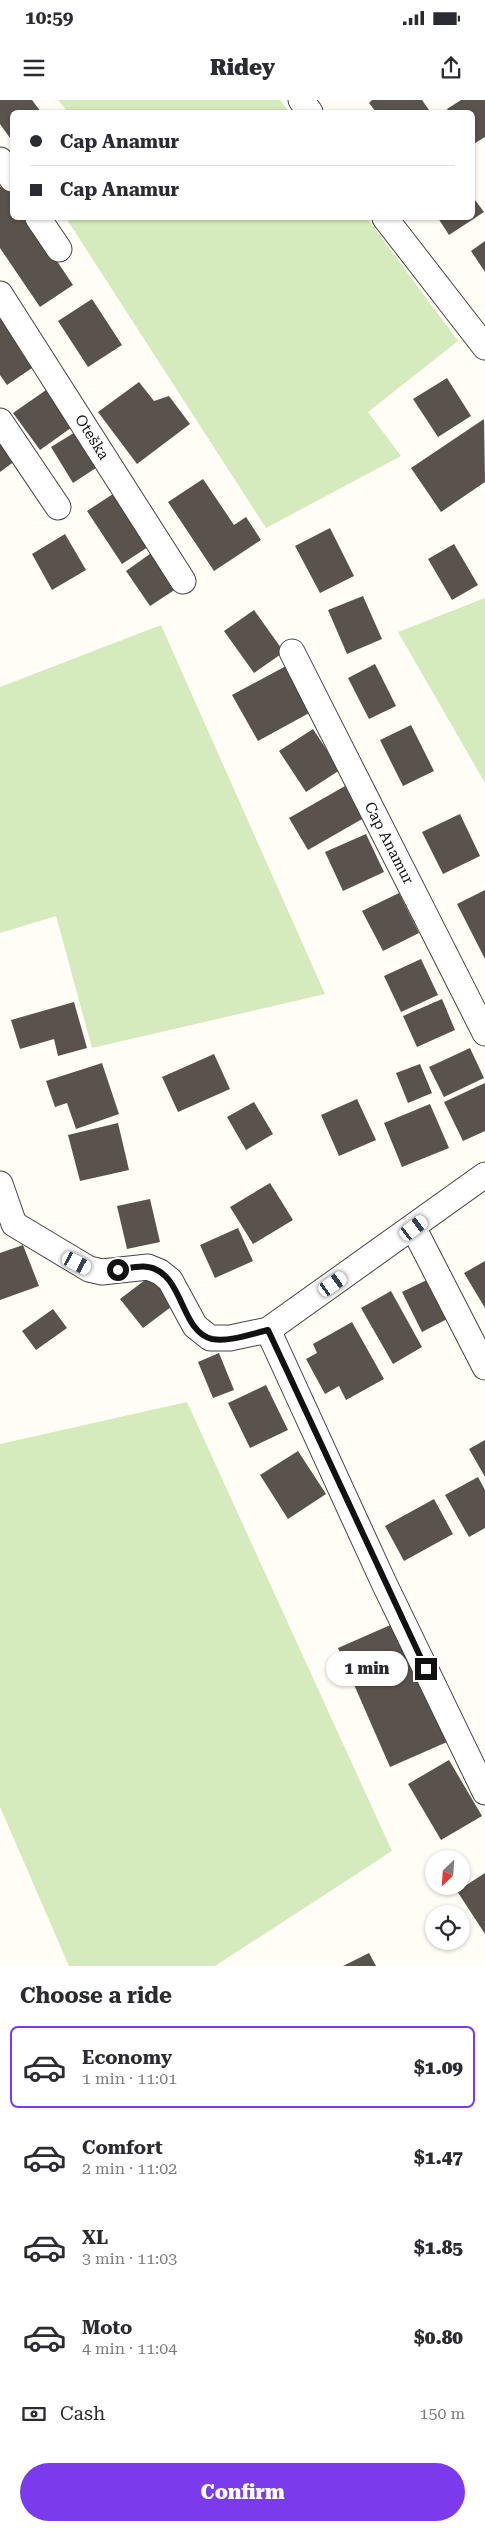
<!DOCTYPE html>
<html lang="en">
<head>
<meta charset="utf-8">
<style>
	body { margin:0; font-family:"Roboto Serif",serif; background:#f2f2f3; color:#2b2b33; height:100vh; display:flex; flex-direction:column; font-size:19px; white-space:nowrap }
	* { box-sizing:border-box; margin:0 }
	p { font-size:16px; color:#7c7c81 }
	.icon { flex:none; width:28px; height:28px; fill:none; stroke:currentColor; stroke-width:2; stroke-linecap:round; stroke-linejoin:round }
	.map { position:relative; height:1866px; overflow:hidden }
	.sheet { display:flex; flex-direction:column; background:#fff; flex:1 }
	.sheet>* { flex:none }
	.banner { position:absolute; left:10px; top:10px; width:465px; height:110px; border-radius:8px; box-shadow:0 1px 4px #0004; display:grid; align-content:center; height:110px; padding:0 20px; background:#fff }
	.needle { width:32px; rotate:205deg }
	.tools { position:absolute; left:425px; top:1750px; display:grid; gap:10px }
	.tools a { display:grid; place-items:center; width:45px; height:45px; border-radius:50%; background:#fff; box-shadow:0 1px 4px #0004; font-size:25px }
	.end { position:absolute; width:22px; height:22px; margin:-11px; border:6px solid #111; background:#fff; box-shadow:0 0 0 2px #fff }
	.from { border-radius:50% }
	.bubble { position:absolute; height:35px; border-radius:18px; background:#fff; box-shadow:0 1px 4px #0004; font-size:16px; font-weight:800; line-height:35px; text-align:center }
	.car { position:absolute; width:15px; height:30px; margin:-15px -8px; border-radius:6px; box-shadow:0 0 4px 1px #0007; background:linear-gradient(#fff 24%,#345 0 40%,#fff 0 76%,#345 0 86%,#fff 0) }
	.banner b { display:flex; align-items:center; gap:18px; height:48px; font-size:19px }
	.banner b+b { border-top:1px solid #e1e1e2 }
	.banner i { width:12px; height:12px; background:#2b2b33 }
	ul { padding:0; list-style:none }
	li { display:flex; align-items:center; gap:15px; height:82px; margin:0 10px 8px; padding:0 10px; border:2px solid transparent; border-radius:8px }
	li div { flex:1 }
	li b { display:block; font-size:19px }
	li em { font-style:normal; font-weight:800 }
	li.current { border-color:#7c3aed }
	li>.icon { width:45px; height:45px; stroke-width:1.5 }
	h2 { padding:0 20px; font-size:22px; line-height:60px }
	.pay { display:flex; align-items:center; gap:12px; height:55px; padding:0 20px; font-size:19px }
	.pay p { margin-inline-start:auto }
	.primary-button { display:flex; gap:10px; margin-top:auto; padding:10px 20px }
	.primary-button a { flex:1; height:58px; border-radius:30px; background:#7c3aed; color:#fff; font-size:20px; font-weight:800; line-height:58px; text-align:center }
	.status { display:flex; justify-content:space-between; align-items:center; height:35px; padding:0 25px; background:#fff; direction:ltr }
	.status svg { height:14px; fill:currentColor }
	header { display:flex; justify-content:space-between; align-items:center; height:65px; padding:0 20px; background:#fff; font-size:22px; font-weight:800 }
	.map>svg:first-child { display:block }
	.green { fill:#d5ebbd }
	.building { fill:#5a524d }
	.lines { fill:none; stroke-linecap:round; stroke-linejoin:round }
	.minor-casing { stroke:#444; stroke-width:27 }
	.minor { stroke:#fff; stroke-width:25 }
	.route { stroke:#111; stroke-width:6 }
	.labels { text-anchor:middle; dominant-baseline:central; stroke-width:5; stroke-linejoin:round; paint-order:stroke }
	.street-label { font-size:15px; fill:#111; stroke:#fff }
</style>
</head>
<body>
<div class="status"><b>10:59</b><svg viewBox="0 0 49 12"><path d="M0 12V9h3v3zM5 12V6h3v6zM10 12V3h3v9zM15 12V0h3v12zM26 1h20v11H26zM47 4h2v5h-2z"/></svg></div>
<header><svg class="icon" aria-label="menu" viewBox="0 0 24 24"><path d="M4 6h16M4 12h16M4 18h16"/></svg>Ridey<svg class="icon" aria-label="share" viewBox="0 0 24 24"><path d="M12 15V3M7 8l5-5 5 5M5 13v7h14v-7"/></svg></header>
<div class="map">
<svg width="485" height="1866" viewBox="0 0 485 1866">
	<rect width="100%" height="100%" fill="#fffdf5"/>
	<!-- green -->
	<path class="green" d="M58 0H280L289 12H68Z
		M66 118H367L458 241 368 312 401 356 266 428Z
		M485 498V683L398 532Z
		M161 525 325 894 92 948 56 816 0 833V587Z
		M187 1302 392 1751 215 1866H69L0 1707V1344Z"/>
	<!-- building -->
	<path class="building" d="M0 0H32L41 12H12V36L10 38 0 24Z
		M372 0H422L429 10 425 12H376L369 3Z
		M461 0H485V37L472 45V12H449L447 9Z
		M5 84 12 95V118H28L73 185 40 207 0 148V87Z
		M472 96 484 112 449 135 438 118H472Z
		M485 141V172L471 151Z
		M92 199 122 245 88 267 58 221Z
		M3 217 35 266 7 285 0 275V219Z
		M447 278 471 316 438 337 413 299Z
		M139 282 154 301 169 296 190 324 137 364 98 312Z
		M49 288 75 325 40 350 13 313Z
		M484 319 485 382 441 412 411 368Z
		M0 330 19 358 0 372Z
		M77 331 99 366 73 383 51 347Z
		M203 379 234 425 246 417 261 440 214 471 168 402Z
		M116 392 151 445 122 464 87 411Z
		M330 428 354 476 320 493 295 446Z
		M65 434 86 470 52 490 32 454Z
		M454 444 478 485 452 500 428 459Z
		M154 451 179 487 150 506 126 471Z
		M363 496 382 539 347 554 328 510Z
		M254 510 284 552 254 573 224 531Z
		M375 564 396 606 369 619 348 578Z
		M286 566 311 612 258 641 232 595Z
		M411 625 434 671 403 686 380 640Z
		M313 629 340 670 306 692 279 651Z
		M345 686 364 718 308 750 289 718Z
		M460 714 480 756 443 774 422 732Z
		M366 734 384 772 343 791 325 752Z
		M485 790V859L457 804Z
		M399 793 419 833 383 851 362 811Z
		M421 859 438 895 401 912 384 876Z
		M442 899 455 930 417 947 403 916Z
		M74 902 87 948 58 956 54 939 20 949 11 920Z
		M470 948 484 978 444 997 429 967Z
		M214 954 230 989 178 1012 162 977Z
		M102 963 119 1014 76 1029 67 1003 55 1007 46 981Z
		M420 964 432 993 408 1003 396 973Z
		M485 983V1031L463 1041 444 1002Z
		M357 999 376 1040 339 1056 321 1015Z
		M254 1002 273 1034 246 1050 227 1017Z
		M430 1004 449 1048 402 1067 384 1023Z
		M118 1023 129 1070 80 1081 68 1035Z
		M270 1083 293 1120 253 1144 230 1107Z
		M150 1099 160 1142 127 1149 117 1106Z
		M238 1128 253 1161 215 1178 200 1145Z
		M23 1145 39 1186 0 1200V1153Z
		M485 1161V1208L464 1173Z
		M153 1174 175 1204 143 1228 120 1199Z
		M431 1178 451 1217 422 1232 402 1192Z
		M391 1191 422 1247 393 1264 361 1208Z
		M53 1209 67 1228 36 1250 22 1231Z
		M352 1222 384 1279 346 1300 339 1286 325 1294 306 1259 317 1253 313 1244Z
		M219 1253 234 1290 213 1298 198 1262Z
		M266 1285 288 1330 250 1348 228 1303Z
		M485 1340V1377L469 1349Z
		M298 1351 326 1394 288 1419 260 1375Z
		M478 1377 485 1390V1428L469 1437 445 1395Z
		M434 1399 453 1434 404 1461 385 1426Z
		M395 1523 447 1642 390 1667 338 1548Z
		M449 1660 482 1716 441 1740 408 1684Z
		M485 1773V1834L457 1791Z
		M369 1853 376 1866H343Z"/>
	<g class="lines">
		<defs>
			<path id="minor" d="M301 0 310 12
				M0 60 12 79
				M38 118 59 149
				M385 118 485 247
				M0 194 183 481
				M0 321 58 407
				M292 552 485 933
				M0 1084 14 1124 89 1169 102 1172 148 1167 160 1172 170 1180 195 1226 210 1238H230L268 1230 485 1075
				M413 1127 485 1267
				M268 1230 383 1481 485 1692"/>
		</defs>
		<!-- minor casing -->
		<use href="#minor" class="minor-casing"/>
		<!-- minor -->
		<use href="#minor" class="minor"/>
	</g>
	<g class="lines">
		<!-- route -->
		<path class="route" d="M118 1170C127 1169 139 1165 148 1167 184 1173 180 1232 212 1239 230 1242 251 1234 268 1230L426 1569"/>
	</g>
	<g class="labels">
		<!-- street labels -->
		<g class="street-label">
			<text transform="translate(92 337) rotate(58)">Oteška</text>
			<text transform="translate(389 743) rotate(63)">Cap Anamur</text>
		</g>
	</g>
</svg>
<div class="tools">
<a><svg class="needle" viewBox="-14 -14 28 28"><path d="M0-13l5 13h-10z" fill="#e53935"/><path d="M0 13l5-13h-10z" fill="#7c7c81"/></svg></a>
<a><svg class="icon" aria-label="locate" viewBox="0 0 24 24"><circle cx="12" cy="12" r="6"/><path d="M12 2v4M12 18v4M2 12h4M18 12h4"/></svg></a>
</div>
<i class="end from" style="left:118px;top:1170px"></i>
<i class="end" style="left:426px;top:1569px"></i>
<div class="bubble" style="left:326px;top:1551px;width:82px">1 min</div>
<i class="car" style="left:414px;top:1128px;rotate:53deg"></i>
<i class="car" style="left:77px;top:1163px;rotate:117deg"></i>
<i class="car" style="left:333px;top:1184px;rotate:55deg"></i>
<div class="banner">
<b><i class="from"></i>Cap Anamur</b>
<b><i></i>Cap Anamur</b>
</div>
</div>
<section class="sheet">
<h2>Choose a ride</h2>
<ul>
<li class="current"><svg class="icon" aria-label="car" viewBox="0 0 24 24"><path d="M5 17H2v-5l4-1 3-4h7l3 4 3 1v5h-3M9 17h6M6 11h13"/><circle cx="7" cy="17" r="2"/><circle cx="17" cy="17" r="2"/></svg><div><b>Economy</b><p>1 min · 11:01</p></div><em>$1.09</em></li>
<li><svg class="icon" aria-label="car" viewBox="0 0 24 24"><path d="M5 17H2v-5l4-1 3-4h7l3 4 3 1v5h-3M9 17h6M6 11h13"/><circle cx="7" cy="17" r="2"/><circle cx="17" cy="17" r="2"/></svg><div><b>Comfort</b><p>2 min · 11:02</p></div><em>$1.47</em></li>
<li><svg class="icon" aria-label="car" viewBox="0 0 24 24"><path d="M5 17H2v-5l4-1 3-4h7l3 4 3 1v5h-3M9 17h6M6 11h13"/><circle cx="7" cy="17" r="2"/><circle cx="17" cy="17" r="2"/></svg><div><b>XL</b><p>3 min · 11:03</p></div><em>$1.85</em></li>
<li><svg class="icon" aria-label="car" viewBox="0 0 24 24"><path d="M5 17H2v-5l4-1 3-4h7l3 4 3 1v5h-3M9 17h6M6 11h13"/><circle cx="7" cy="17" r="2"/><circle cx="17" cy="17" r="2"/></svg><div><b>Moto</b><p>4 min · 11:04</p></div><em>$0.80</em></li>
</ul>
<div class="pay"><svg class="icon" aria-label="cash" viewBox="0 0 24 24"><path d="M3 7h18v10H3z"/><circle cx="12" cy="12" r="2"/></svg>Cash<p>150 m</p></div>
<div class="primary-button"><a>Confirm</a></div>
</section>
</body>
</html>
